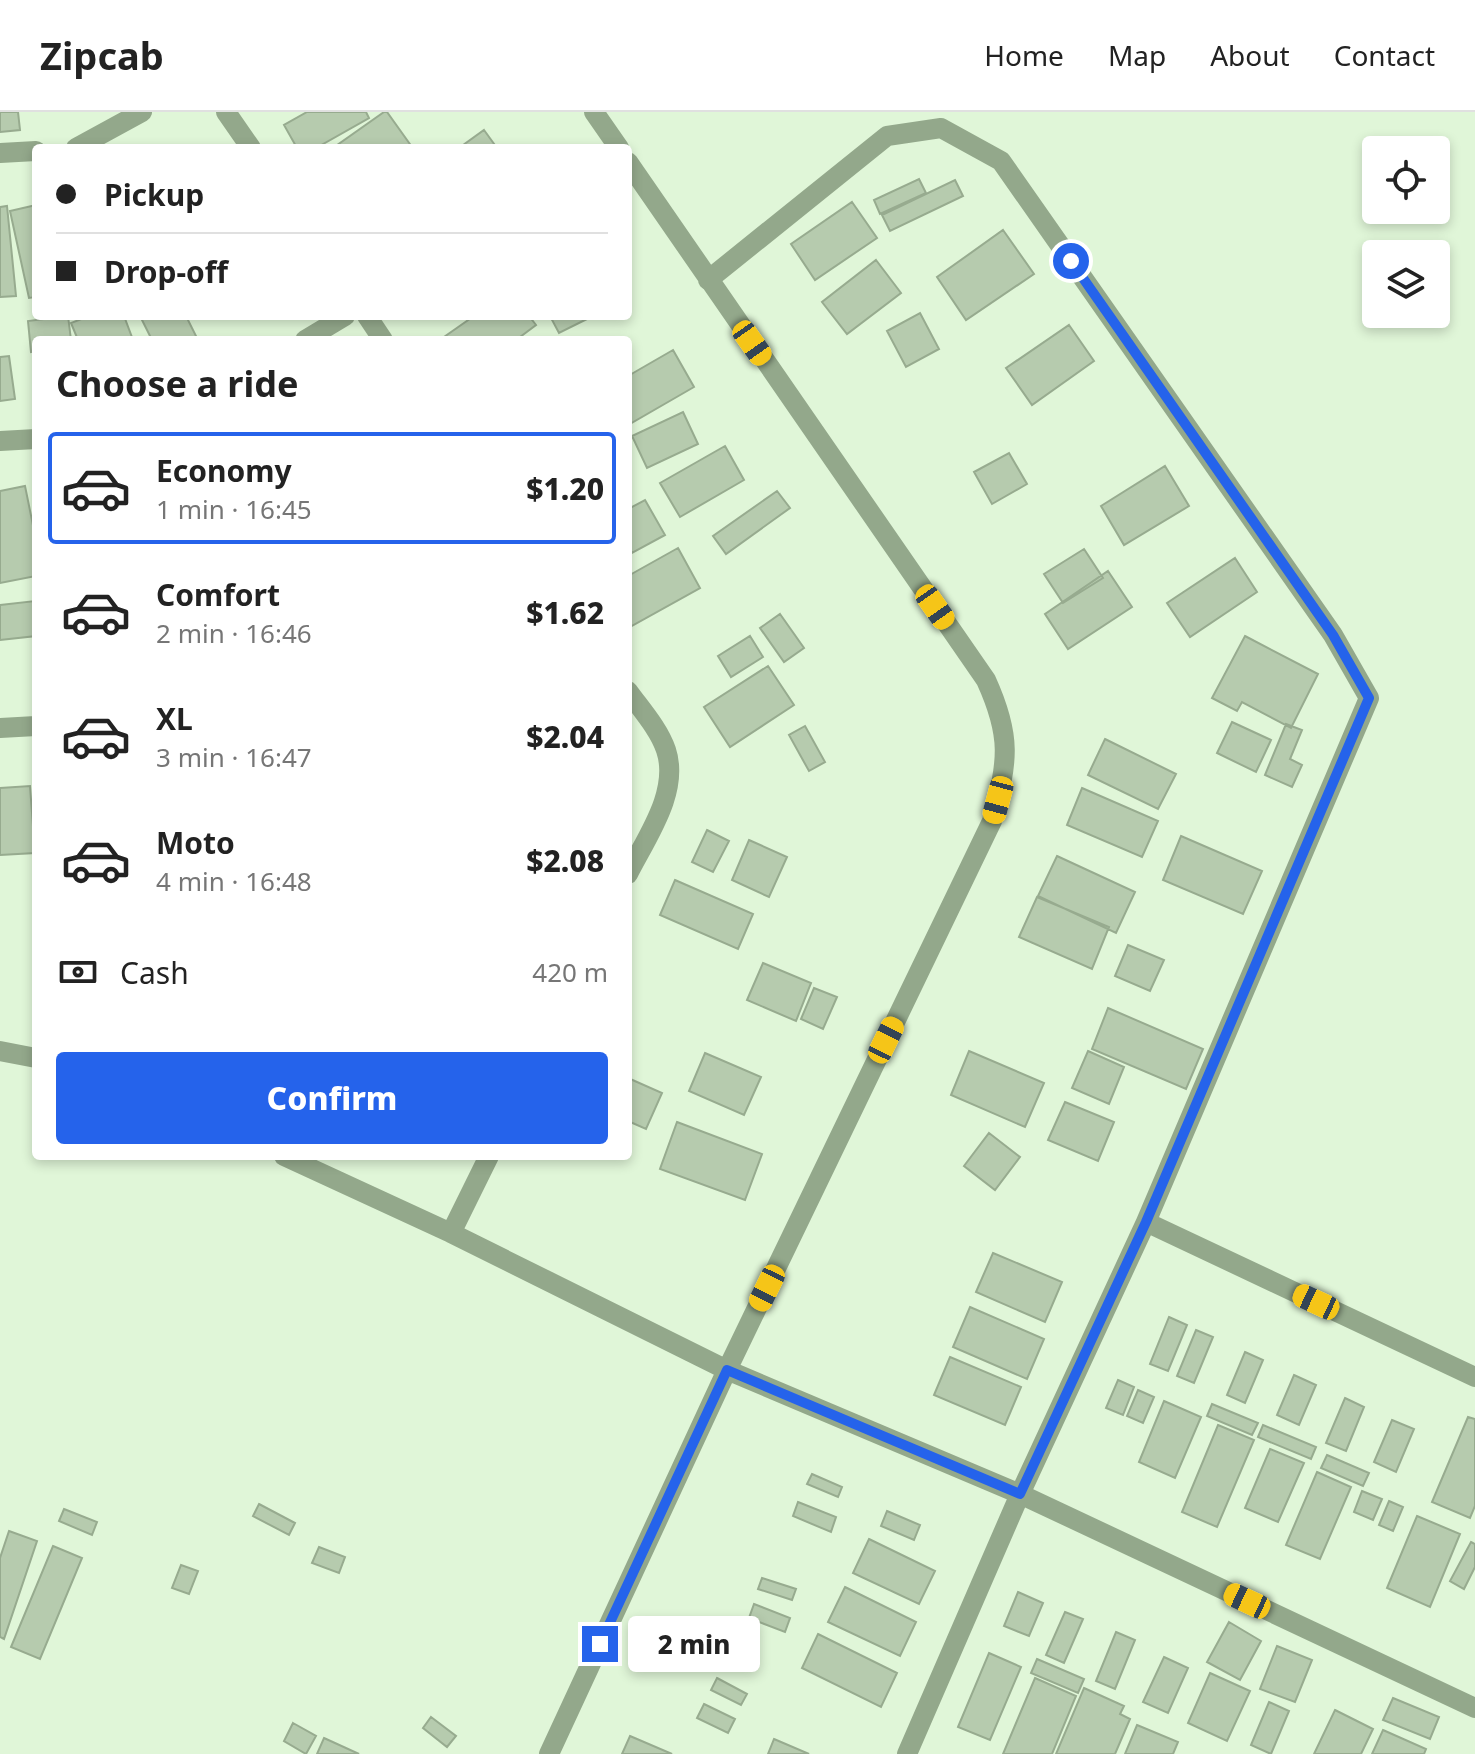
<!DOCTYPE html>
<html lang="en">
<head>
<meta charset="utf-8">
<style>
	body { margin:0; font-family:"Noto Sans",sans-serif; background:#f6f6f6; color:#222; height:100vh; display:flex; flex-direction:column; font-size:30px; white-space:nowrap }
	* { box-sizing:border-box; margin:0 }
	p { font-size:26px; color:#767676 }
	.icon { flex:none; width:44px; height:44px; fill:none; stroke:currentColor; stroke-width:2; stroke-linecap:round; stroke-linejoin:round }
	.map { position:relative; flex:1; overflow:hidden }
	.drawer { position:absolute; left:32px; top:224px; width:600px; height:824px; display:flex; flex-direction:column; background:#fff; border-radius:8px; box-shadow:0 4px 12px #0003 }
	.drawer>* { flex:none }
	.top-card { position:absolute; left:32px; top:32px; width:600px; height:176px; border-radius:8px; box-shadow:0 4px 12px #0003; display:grid; align-content:center; height:176px; padding:0 24px; background:#fff }
	.controls { position:absolute; left:1362px; top:24px; display:grid; gap:16px }
	.controls a { display:grid; place-items:center; width:88px; height:88px; border-radius:8px; background:#fff; box-shadow:0 4px 12px #0003; font-size:40px }
	.end { position:absolute; width:36px; height:36px; margin:-18px; border:10px solid #2563eb; background:#fff; box-shadow:0 0 0 4px #fff }
	.from { border-radius:50% }
	.bubble { position:absolute; height:56px; border-radius:8px; background:#fff; box-shadow:0 4px 12px #0003; font-size:26px; font-weight:800; line-height:56px; text-align:center }
	.car { position:absolute; width:24px; height:48px; margin:-24px -12px; border-radius:10px; box-shadow:0 0 6px 2px #0007; background:linear-gradient(#f5c518 24%,#345 0 40%,#f5c518 0 76%,#345 0 86%,#f5c518 0) }
	.top-card b { display:flex; align-items:center; gap:28px; height:76px; font-size:30px }
	.top-card b+b { border-top:2px solid #e0e0e0 }
	.top-card i { width:20px; height:20px; background:#222 }
	ul { padding:0; list-style:none }
	li { display:flex; align-items:center; gap:24px; height:112px; margin:0 16px 12px; padding:0 8px; border:4px solid transparent; border-radius:8px }
	li div { flex:1 }
	li b { display:block; font-size:30px }
	li em { font-style:normal; font-weight:800 }
	li.selected { border-color:#2563eb }
	li>.icon { width:72px; height:72px; stroke-width:1.5 }
	h2 { padding:0 24px; font-size:36px; line-height:96px }
	.pay { display:flex; align-items:center; gap:20px; height:88px; padding:0 24px; font-size:30px }
	.pay p { margin-inline-start:auto }
	.primary-button { display:flex; gap:16px; margin-top:auto; padding:16px 24px }
	.primary-button a { flex:1; height:92px; border-radius:8px; background:#2563eb; color:#fff; font-size:32px; font-weight:800; line-height:92px; text-align:center }
	header { display:flex; align-items:center; gap:48px; box-sizing:border-box; height:112px; padding:0 40px; background:#fff; border-bottom:2px solid #e0e0e0 }
	header strong { font-size:38px }
	nav { display:flex; gap:44px; margin-inline-start:auto; font-size:28px }
	.map>svg:first-child { display:block }
	.building { fill:#b6cbae; stroke:#97ab8f; stroke-width:2 }
	.lines { fill:none; stroke-linecap:round; stroke-linejoin:round }
	.minor { stroke:#93a88b; stroke-width:20 }
	.route { stroke:#2563eb; stroke-width:10 }
</style>
</head>
<body>
<header>
<strong>Zipcab</strong>
<nav><a>Home</a><a>Map</a><a>About</a><a>Contact</a></nav>
</header>
<div class="map">
<svg width="1475" height="1642" viewBox="0 0 1475 1642">
	<rect width="100%" height="100%" fill="#e0f6d8"/>
	<!-- building -->
	<path class="building" d="M0 0H18L20 18 0 20Z
		M307 0H366L369 6 316 36H297L284 13Z
		M384 0H387L412 35 333 36Z
		M484 18 497 36H459Z
		M919 67 926 81 880 102 874 88Z
		M955 68 963 84 890 119 882 103Z
		M852 90 877 126 815 168 791 132Z
		M36 93V185L29 186 10 99Z
		M7 94 16 184 0 185V95Z
		M1003 118 1034 162 966 208 937 165Z
		M876 148 901 181 847 222 822 190Z
		M920 201 939 237 906 255 887 219Z
		M68 204 71 228H36V239L31 240 28 209Z
		M89 204H124L133 228H78L71 211Z
		M140 204H186L197 226 152 228Z
		M474 204H529L536 213 516 228H446L444 225Z
		M550 204H593L559 221Z
		M1069 213 1094 249 1032 293 1006 256Z
		M673 238 694 275 628 313V264Z
		M9 244 15 287 0 289V245Z
		M683 300 698 332 647 356 632 324Z
		M725 334 744 368 680 405 660 371Z
		M1009 341 1027 372 992 392 974 360Z
		M1165 354 1189 394 1124 433 1101 394Z
		M25 374 36 428V464L0 471V379Z
		M777 379 790 396 726 442 713 424Z
		M645 388 665 423 632 441 628 433V397Z
		M678 436 700 476 628 516V464Z
		M1084 437 1103 466 1063 491 1044 462Z
		M1235 446 1257 480 1190 525 1167 491Z
		M1108 459 1132 495 1068 537 1045 502Z
		M35 489 36 524 0 528V493Z
		M780 502 804 536 784 550 760 516Z
		M750 524 763 545 731 565 718 544Z
		M1245 524 1318 562 1291 616 1242 590 1237 599 1212 586Z
		M768 554 794 593 730 635 704 595Z
		M1232 610 1271 628 1256 660 1217 641Z
		M1286 612 1302 618 1290 647 1302 653 1292 675 1265 663Z
		M805 614 825 650 809 659 789 623Z
		M1105 627 1176 662 1158 697 1088 663Z
		M30 674 35 741 0 743V676Z
		M1082 676 1158 709 1142 745 1067 713Z
		M707 718 729 729 713 760 692 750Z
		M1181 724 1262 759 1243 802 1163 768Z
		M749 728 787 745 769 785 732 768Z
		M1057 744 1135 780 1116 821 1038 784Z
		M675 768 753 802 738 837 660 803Z
		M1037 785 1109 815 1092 857 1019 825Z
		M1128 833 1164 848 1150 879 1115 864Z
		M763 851 811 871 796 909 747 888Z
		M814 876 837 885 823 917 801 907Z
		M1108 896 1203 937 1186 977 1092 937Z
		M969 939 1044 971 1025 1015 951 983Z
		M1088 939 1124 955 1109 992 1072 976Z
		M705 941 761 965 744 1003 689 979Z
		M628 966 662 981 646 1017 628 1009Z
		M1065 990 1114 1010 1098 1049 1048 1028Z
		M677 1010 762 1042 745 1088 660 1057Z
		M989 1021 1020 1045 995 1078 964 1054Z
		M993 1141 1062 1170 1045 1210 976 1180Z
		M970 1195 1044 1227 1027 1267 953 1235Z
		M1169 1205 1187 1213 1168 1259 1150 1252Z
		M1196 1218 1213 1225 1194 1271 1177 1264Z
		M1245 1240 1263 1248 1245 1291 1227 1283Z
		M950 1245 1021 1275 1005 1313 934 1283Z
		M1294 1263 1316 1273 1299 1313 1277 1303Z
		M1118 1268 1134 1275 1123 1303 1106 1296Z
		M1138 1278 1154 1285 1143 1311 1127 1304Z
		M1345 1286 1364 1295 1346 1339 1326 1331Z
		M1164 1289 1201 1305 1175 1366 1139 1350Z
		M1212 1292 1258 1311 1252 1323 1207 1304Z
		M1468 1305 1475 1307V1394L1470 1406 1432 1390Z
		M1392 1308 1414 1317 1396 1360 1374 1350Z
		M1218 1313 1254 1328 1217 1415 1182 1400Z
		M1263 1313 1316 1335 1311 1347 1258 1325Z
		M1270 1337 1304 1351 1278 1410 1245 1396Z
		M1327 1343 1369 1361 1363 1374 1321 1356Z
		M1317 1360 1351 1375 1320 1447 1286 1433Z
		M812 1362 842 1375 838 1385 807 1372Z
		M1362 1379 1382 1387 1373 1408 1354 1400Z
		M1389 1389 1403 1395 1393 1419 1379 1413Z
		M798 1390 836 1405 831 1420 793 1404Z
		M259 1392 295 1411 289 1423 253 1404Z
		M64 1397 97 1410 92 1423 59 1409Z
		M887 1399 920 1413 914 1428 881 1414Z
		M1417 1404 1460 1422 1430 1495 1387 1476Z
		M9 1419 37 1429 4 1527 0 1525V1446Z
		M869 1427 935 1459 919 1492 853 1461Z
		M1471 1430 1475 1432V1455L1464 1477 1450 1469Z
		M53 1434 82 1446 40 1547 11 1535Z
		M319 1435 345 1445 339 1461 312 1451Z
		M181 1453 198 1459 189 1482 172 1476Z
		M762 1466 796 1477 792 1488 758 1477Z
		M845 1475 916 1510 900 1544 828 1510Z
		M1018 1480 1043 1491 1029 1524 1004 1514Z
		M754 1492 790 1506 785 1520 749 1506Z
		M1065 1500 1083 1507 1064 1551 1046 1543Z
		M1229 1510 1261 1529 1240 1568 1207 1550Z
		M1116 1520 1135 1528 1115 1577 1096 1569Z
		M818 1522 897 1561 881 1595 802 1556Z
		M1277 1534 1312 1548 1295 1590 1260 1577Z
		M989 1541 1021 1555 990 1628 958 1615Z
		M1164 1545 1188 1556 1168 1601 1143 1590Z
		M1037 1547 1084 1567 1078 1581 1031 1561Z
		M1210 1561 1250 1579 1227 1629 1188 1611Z
		M717 1566 747 1582 741 1593 711 1578Z
		M1035 1566 1076 1584 1052 1642H1003Z
		M1084 1576 1124 1594 1120 1602 1130 1607 1115 1642H1056Z
		M1393 1586 1439 1605 1430 1627 1383 1608Z
		M1269 1590 1289 1599 1271 1642 1251 1633Z
		M704 1592 735 1607 728 1621 697 1606Z
		M1335 1598 1373 1617 1361 1642H1314Z
		M431 1605 456 1624 447 1635 423 1616Z
		M293 1611 316 1624 306 1642 284 1629Z
		M1137 1613 1178 1630 1173 1642H1125Z
		M1383 1618 1426 1637 1424 1642H1372Z
		M630 1624 672 1642H622Z
		M324 1626 359 1642H317Z
		M774 1627 809 1642H768Z"/>
	<g class="lines">
		<!-- minor -->
		<path class="minor" d="M226 0 251 36
			M594 0 619 36
			M76 36 142 0
			M0 41 36 39
			M708 168 887 24 941 16 1001 49 1333 523 1369 586 1146 1110
			M367 204 383 228
			M305 228 345 204
			M0 329 36 327
			M628 579C641 597 659 617 666 638 680 680 646 726 628 762
			M0 616 36 614
			M0 939 36 946
			M284 1044 451 1121 727 1258 1020 1382 1475 1596
			M451 1121 489 1044
			M549 1642 727 1258 992 709C1008 649 1012 625 986 568L628 50
			M907 1642 1020 1382 1146 1110 1475 1265"/>
	</g>
	<g class="lines">
		<!-- route -->
		<path class="route" d="M600 1532 727 1258 1020 1382 1146 1110 1369 586 1333 523 1071 149"/>
	</g>
</svg>
<div class="controls">
<a><svg class="icon" aria-label="locate" viewBox="0 0 24 24"><circle cx="12" cy="12" r="6"/><path d="M12 2v4M12 18v4M2 12h4M18 12h4"/></svg></a>
<a><svg class="icon" aria-label="layers" viewBox="0 0 24 24"><path d="M12 4l9 5-9 5-9-5zM3 14l9 5 9-5"/></svg></a>
</div>
<i class="end from" style="left:1071px;top:149px"></i>
<i class="end" style="left:600px;top:1532px"></i>
<div class="bubble" style="left:628px;top:1504px;width:132px">2 min</div>
<i class="car" style="left:752px;top:231px;rotate:145deg"></i>
<i class="car" style="left:935px;top:495px;rotate:145deg"></i>
<i class="car" style="left:998px;top:688px;rotate:195deg"></i>
<i class="car" style="left:886px;top:928px;rotate:26deg"></i>
<i class="car" style="left:767px;top:1176px;rotate:206deg"></i>
<i class="car" style="left:1316px;top:1190px;rotate:295deg"></i>
<i class="car" style="left:1247px;top:1489px;rotate:295deg"></i>
<div class="top-card">
<b><i class="from"></i>Pickup</b>
<b><i></i>Drop-off</b>
</div>
<section class="drawer">
<h2>Choose a ride</h2>
<ul>
<li class="selected"><svg class="icon" aria-label="car" viewBox="0 0 24 24"><path d="M5 17H2v-5l4-1 3-4h7l3 4 3 1v5h-3M9 17h6M6 11h13"/><circle cx="7" cy="17" r="2"/><circle cx="17" cy="17" r="2"/></svg><div><b>Economy</b><p>1 min · 16:45</p></div><em>$1.20</em></li>
<li><svg class="icon" aria-label="car" viewBox="0 0 24 24"><path d="M5 17H2v-5l4-1 3-4h7l3 4 3 1v5h-3M9 17h6M6 11h13"/><circle cx="7" cy="17" r="2"/><circle cx="17" cy="17" r="2"/></svg><div><b>Comfort</b><p>2 min · 16:46</p></div><em>$1.62</em></li>
<li><svg class="icon" aria-label="car" viewBox="0 0 24 24"><path d="M5 17H2v-5l4-1 3-4h7l3 4 3 1v5h-3M9 17h6M6 11h13"/><circle cx="7" cy="17" r="2"/><circle cx="17" cy="17" r="2"/></svg><div><b>XL</b><p>3 min · 16:47</p></div><em>$2.04</em></li>
<li><svg class="icon" aria-label="car" viewBox="0 0 24 24"><path d="M5 17H2v-5l4-1 3-4h7l3 4 3 1v5h-3M9 17h6M6 11h13"/><circle cx="7" cy="17" r="2"/><circle cx="17" cy="17" r="2"/></svg><div><b>Moto</b><p>4 min · 16:48</p></div><em>$2.08</em></li>
</ul>
<div class="pay"><svg class="icon" aria-label="cash" viewBox="0 0 24 24"><path d="M3 7h18v10H3z"/><circle cx="12" cy="12" r="2"/></svg>Cash<p>420 m</p></div>
<div class="primary-button"><a>Confirm</a></div>
</section>
</div>
</body>
</html>
